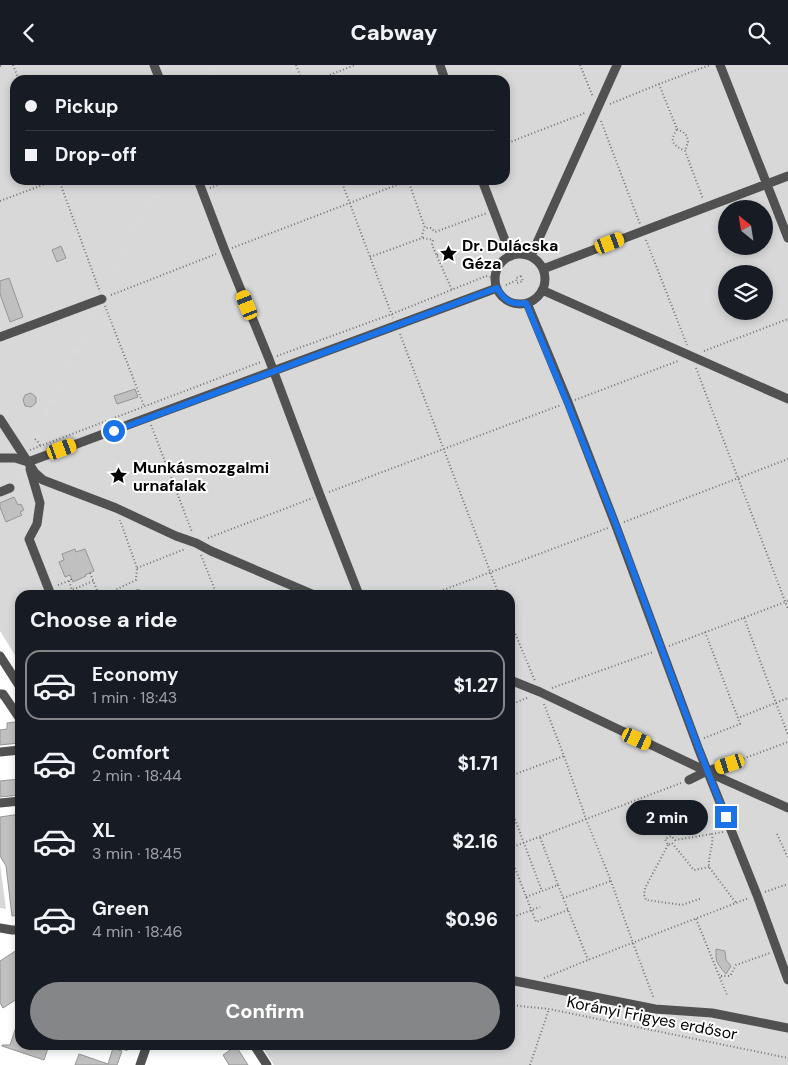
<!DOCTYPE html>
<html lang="en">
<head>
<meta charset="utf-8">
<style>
	body { margin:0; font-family:"DM Sans",sans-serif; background:#20242c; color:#f1f3f6; height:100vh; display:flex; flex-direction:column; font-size:19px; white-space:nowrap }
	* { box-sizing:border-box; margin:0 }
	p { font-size:16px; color:#9ea1a6 }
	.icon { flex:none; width:28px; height:28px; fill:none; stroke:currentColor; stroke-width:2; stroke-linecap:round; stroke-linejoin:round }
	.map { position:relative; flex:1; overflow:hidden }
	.drawer { position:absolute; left:15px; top:525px; width:500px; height:460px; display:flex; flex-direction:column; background:#171b24; border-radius:15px; box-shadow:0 2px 8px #0003 }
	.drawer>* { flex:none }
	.banner { position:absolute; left:10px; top:10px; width:500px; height:110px; border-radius:15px; box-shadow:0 2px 8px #0003; display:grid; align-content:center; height:110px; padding:0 15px; background:#171b24 }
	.needle { width:32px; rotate:330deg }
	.controls { position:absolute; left:718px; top:135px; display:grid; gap:10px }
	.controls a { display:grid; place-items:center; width:55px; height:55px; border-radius:50%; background:#171b24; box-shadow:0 2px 8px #0003; font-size:25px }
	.end { position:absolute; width:22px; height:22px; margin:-11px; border:6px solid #1a73e8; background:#fff; box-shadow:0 0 0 2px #fff }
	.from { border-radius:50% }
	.bubble { position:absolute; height:35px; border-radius:18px; background:#171b24; box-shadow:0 2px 8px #0003; font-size:16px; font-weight:800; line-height:35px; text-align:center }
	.car { position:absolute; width:15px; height:30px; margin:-15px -8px; border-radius:6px; box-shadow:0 0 4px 1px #0007; background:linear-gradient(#f5c518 24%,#345 0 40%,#f5c518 0 76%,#345 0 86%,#f5c518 0) }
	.banner b { display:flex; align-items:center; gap:18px; height:48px; font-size:19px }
	.banner b+b { border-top:1px solid #363941 }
	.banner i { width:12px; height:12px; background:#f1f3f6 }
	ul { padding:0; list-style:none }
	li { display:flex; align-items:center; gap:15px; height:70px; margin:0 10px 8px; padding:0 5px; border:2px solid transparent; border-radius:15px }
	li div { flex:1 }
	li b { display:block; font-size:19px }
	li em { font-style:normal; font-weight:800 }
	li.active { border-color:#858687 }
	li>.icon { width:45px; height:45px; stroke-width:1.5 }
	h2 { padding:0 15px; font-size:22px; line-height:60px }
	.cta { display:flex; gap:10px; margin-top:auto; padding:10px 15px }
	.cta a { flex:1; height:58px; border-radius:30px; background:#858687; color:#fff; font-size:20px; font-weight:800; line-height:58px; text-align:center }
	header { display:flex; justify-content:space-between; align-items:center; height:65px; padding:0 15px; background:#171b24; font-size:22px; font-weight:800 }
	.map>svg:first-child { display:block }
	.green { fill:#d8d8d8; fill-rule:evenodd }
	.building { fill:#c0c0c0; stroke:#959595 }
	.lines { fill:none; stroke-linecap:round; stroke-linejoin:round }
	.minor-tunnel { stroke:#d9d9d9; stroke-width:9; stroke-dasharray:9 4.5; stroke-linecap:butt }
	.path { stroke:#737373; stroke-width:2; stroke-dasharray:1 2.5; stroke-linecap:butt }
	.minor { stroke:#515151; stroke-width:9 }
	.route { stroke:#1a73e8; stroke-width:6 }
	.labels { text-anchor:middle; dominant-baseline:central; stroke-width:4; stroke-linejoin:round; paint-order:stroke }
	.poi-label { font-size:16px; font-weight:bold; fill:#000; stroke:#fff; text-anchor:start }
	.street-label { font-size:16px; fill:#000; stroke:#fff }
</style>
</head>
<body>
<header><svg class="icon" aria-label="back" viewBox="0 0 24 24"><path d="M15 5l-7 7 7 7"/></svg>Cabway<svg class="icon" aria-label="search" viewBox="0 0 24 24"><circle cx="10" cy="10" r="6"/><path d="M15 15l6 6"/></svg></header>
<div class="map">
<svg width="788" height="1000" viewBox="0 0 788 1000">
	<rect width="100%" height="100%" fill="#fff"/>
	<!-- green -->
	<path class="green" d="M0 0H788V1000H274L261 980H510V530H20V598L0 566ZM15 15H505V115H15ZM726 144H764V181H726ZM726 209H764V246H726Z
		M0 799 6 844 0 843Z"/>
	<!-- building -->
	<path class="building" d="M61 181 66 193 57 197 52 185Z
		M9 213 23 252 10 257 0 229V216Z
		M135 324 138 332 117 339 114 331Z
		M31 328 36 332V338L31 342 25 341 23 335 25 330Z
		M14 432 18 440 21 439 24 445 20 447 22 450 6 457 0 442V438Z
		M75 484 76 487 85 484 94 506 85 510 86 511 73 517 70 510 65 512 59 497 64 495 62 489Z
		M15 657 17 659 19 678 0 680V665L7 664V658Z
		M20 714V730L0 732V716Z
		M20 749V850L12 851 6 801 0 791V752Z
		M20 883V924L17 926 20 930V932L3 943 0 938V896Z
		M716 884 725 886 726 895 731 901 726 909 721 903 717 897 716 892Z
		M19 953H20V980H49L44 995 2 981V980H10Z
		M114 980 116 981 118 985 122 986 117 1000H75L79 989 108 999Z
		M236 981 248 1000H229L223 990Z"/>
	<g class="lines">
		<!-- minor-tunnel -->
		<path class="minor-tunnel" d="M205 15 212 0
			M10 423C23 415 27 399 29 386L158 115"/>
		<!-- path -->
		<path class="path" d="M13 0 19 15
			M296 0 302 15
			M580 0 593 32
			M0 1 2 0
			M317 15 355 0
			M659 19 677 64C669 77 673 80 685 86L703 134
			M610 39 659 19 710 0
			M601 56 640 159
			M677 64 683 67 687 71 688 77 685 86
			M505 79 585 48
			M59 115 100 227
			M341 115 393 253
			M408 115 425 163H431L435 167 487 148
			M210 123 231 115
			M0 136 56 115
			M423 173 433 175 432 180 452 225
			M646 175 687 280
			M232 183 410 115
			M437 190 448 185
			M370 192 422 173 423 166 425 163
			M521 211 523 216 517 218 516 213Z
			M506 220 515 216
			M111 230 216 189
			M105 241 144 341
			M400 269 499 530
			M704 286 788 254
			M277 291 392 249 486 211 495 213
			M696 303 788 544
			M575 335 678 296
			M151 360 192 467
			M35 374 38 377 41 382
			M30 385 261 297
			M329 427 561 340
			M624 457 788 394
			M208 473 313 433
			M201 490 217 530
			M137 503 185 484
			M90 508 99 530
			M69 516 72 525 93 516
			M58 520 71 515V512
			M117 530 115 525 136 515 137 503 120 455
			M430 530 608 463
			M744 553 788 670
			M510 556 535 616
			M705 567 738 653 788 633
			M669 581 788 536
			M552 623 653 587
			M544 639 564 691 586 754 611 816 633 878 654 934
			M510 640 529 632
			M704 673 740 659 738 653
			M737 696 788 677
			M510 711 564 691
			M510 741 542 826 558 820 540 772
			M723 767 712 769C714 780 708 790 709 802L736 838
			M777 769 788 793
			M668 780 645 823 644 830 646 835 682 840 702 833
			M510 783 681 718
			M510 790 536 857 568 845
			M709 802 694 805 672 778 668 780 665 774 671 771 675 775 712 769
			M558 820 588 895
			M765 827 788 819
			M526 832 542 826
			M563 833 611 816
			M510 853 540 842
			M696 854 727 930
			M721 911H730L736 900 770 888
			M544 913 588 895 749 833
			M510 940 549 944 788 993
			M530 1000 549 944"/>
		<!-- minor -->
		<path class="minor" d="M154 0 160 15
			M440 0 445 15
			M720 0 788 173
			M198 115 225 186 269 294 320 430 359 530
			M482 115 511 191
			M495 214a25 25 0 1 1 50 0a25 25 0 1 1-50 0Z
			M531 191 617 0
			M543 204 788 111
			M542 225 788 334
			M527 238 568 337 616 461 699 685 757 830 788 915
			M0 272 102 234
			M0 354 35 408 43 415 116 443 176 471 196 478 211 486 314 530
			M0 393H15L28 397C184 340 340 281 497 223
			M30 404 40 438 37 459 29 474 51 530
			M0 427 10 423
			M138 529V530
			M0 591 20 622
			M510 615 540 627 725 715 788 743
			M0 629H3L20 654
			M0 687 20 685
			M689 715 707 706 730 699
			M0 738 20 736
			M0 863 12 865H20
			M510 915 655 944 712 948 788 963
			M122 980 126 981 127 980
			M254 980 267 1000
			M140 1000 147 980"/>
	</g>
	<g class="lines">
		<!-- route -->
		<path class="route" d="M114 366 497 223C505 236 511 240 526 238 557 312 587 386 616 460 653 557 686 656 726 752"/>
	</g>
	<!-- icons -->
	<defs>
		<symbol id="sight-bare" viewBox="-9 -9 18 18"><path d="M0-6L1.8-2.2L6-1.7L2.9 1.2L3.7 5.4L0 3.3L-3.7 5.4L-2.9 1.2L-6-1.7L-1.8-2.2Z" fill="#000" stroke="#fff" stroke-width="2.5" paint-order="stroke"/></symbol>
	</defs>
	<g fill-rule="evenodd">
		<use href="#sight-bare" x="436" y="176" width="25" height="25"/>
		<use href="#sight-bare" x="106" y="398" width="25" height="25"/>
	</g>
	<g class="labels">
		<!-- poi labels -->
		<g class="poi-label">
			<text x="462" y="180">Dr. Dulácska<tspan x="462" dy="18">Géza</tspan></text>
			<text x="133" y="402">Munkásmozgalmi<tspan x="133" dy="18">urnafalak</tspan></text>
		</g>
		<!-- street labels -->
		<g class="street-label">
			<text transform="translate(652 953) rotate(11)">Korányi Frigyes erdősor</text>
		</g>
	</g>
</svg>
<div class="controls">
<a><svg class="needle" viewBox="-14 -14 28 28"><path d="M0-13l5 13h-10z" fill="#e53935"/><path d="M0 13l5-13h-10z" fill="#9ea1a6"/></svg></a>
<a><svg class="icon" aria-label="layers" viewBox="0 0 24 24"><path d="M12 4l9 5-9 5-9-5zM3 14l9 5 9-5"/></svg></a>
</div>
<i class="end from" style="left:114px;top:366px"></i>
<i class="end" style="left:726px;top:752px"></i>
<div class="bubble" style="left:626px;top:735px;width:82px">2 min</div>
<i class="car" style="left:610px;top:178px;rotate:69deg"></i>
<i class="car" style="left:247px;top:240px;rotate:338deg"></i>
<i class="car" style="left:62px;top:384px;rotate:70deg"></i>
<i class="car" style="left:637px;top:674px;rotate:115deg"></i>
<i class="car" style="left:730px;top:699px;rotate:252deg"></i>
<div class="banner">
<b><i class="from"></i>Pickup</b>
<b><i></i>Drop-off</b>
</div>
<section class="drawer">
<h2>Choose a ride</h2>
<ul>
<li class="active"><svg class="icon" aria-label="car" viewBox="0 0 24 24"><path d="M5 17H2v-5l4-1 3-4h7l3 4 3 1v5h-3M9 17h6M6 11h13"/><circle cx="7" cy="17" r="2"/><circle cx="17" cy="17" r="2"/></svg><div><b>Economy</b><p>1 min · 18:43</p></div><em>$1.27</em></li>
<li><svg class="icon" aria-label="car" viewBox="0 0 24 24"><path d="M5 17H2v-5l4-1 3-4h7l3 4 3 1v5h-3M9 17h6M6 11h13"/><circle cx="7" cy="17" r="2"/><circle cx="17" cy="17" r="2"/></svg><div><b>Comfort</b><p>2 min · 18:44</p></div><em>$1.71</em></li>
<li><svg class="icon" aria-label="car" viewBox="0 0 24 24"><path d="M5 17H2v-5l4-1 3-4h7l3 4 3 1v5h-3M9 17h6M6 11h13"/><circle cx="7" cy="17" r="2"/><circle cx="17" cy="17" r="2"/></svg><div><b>XL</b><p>3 min · 18:45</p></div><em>$2.16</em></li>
<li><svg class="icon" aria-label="car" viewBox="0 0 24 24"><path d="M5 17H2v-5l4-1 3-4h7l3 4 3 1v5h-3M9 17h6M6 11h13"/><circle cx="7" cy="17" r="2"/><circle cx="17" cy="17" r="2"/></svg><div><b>Green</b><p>4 min · 18:46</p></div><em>$0.96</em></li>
</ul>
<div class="cta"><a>Confirm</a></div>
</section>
</div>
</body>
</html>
